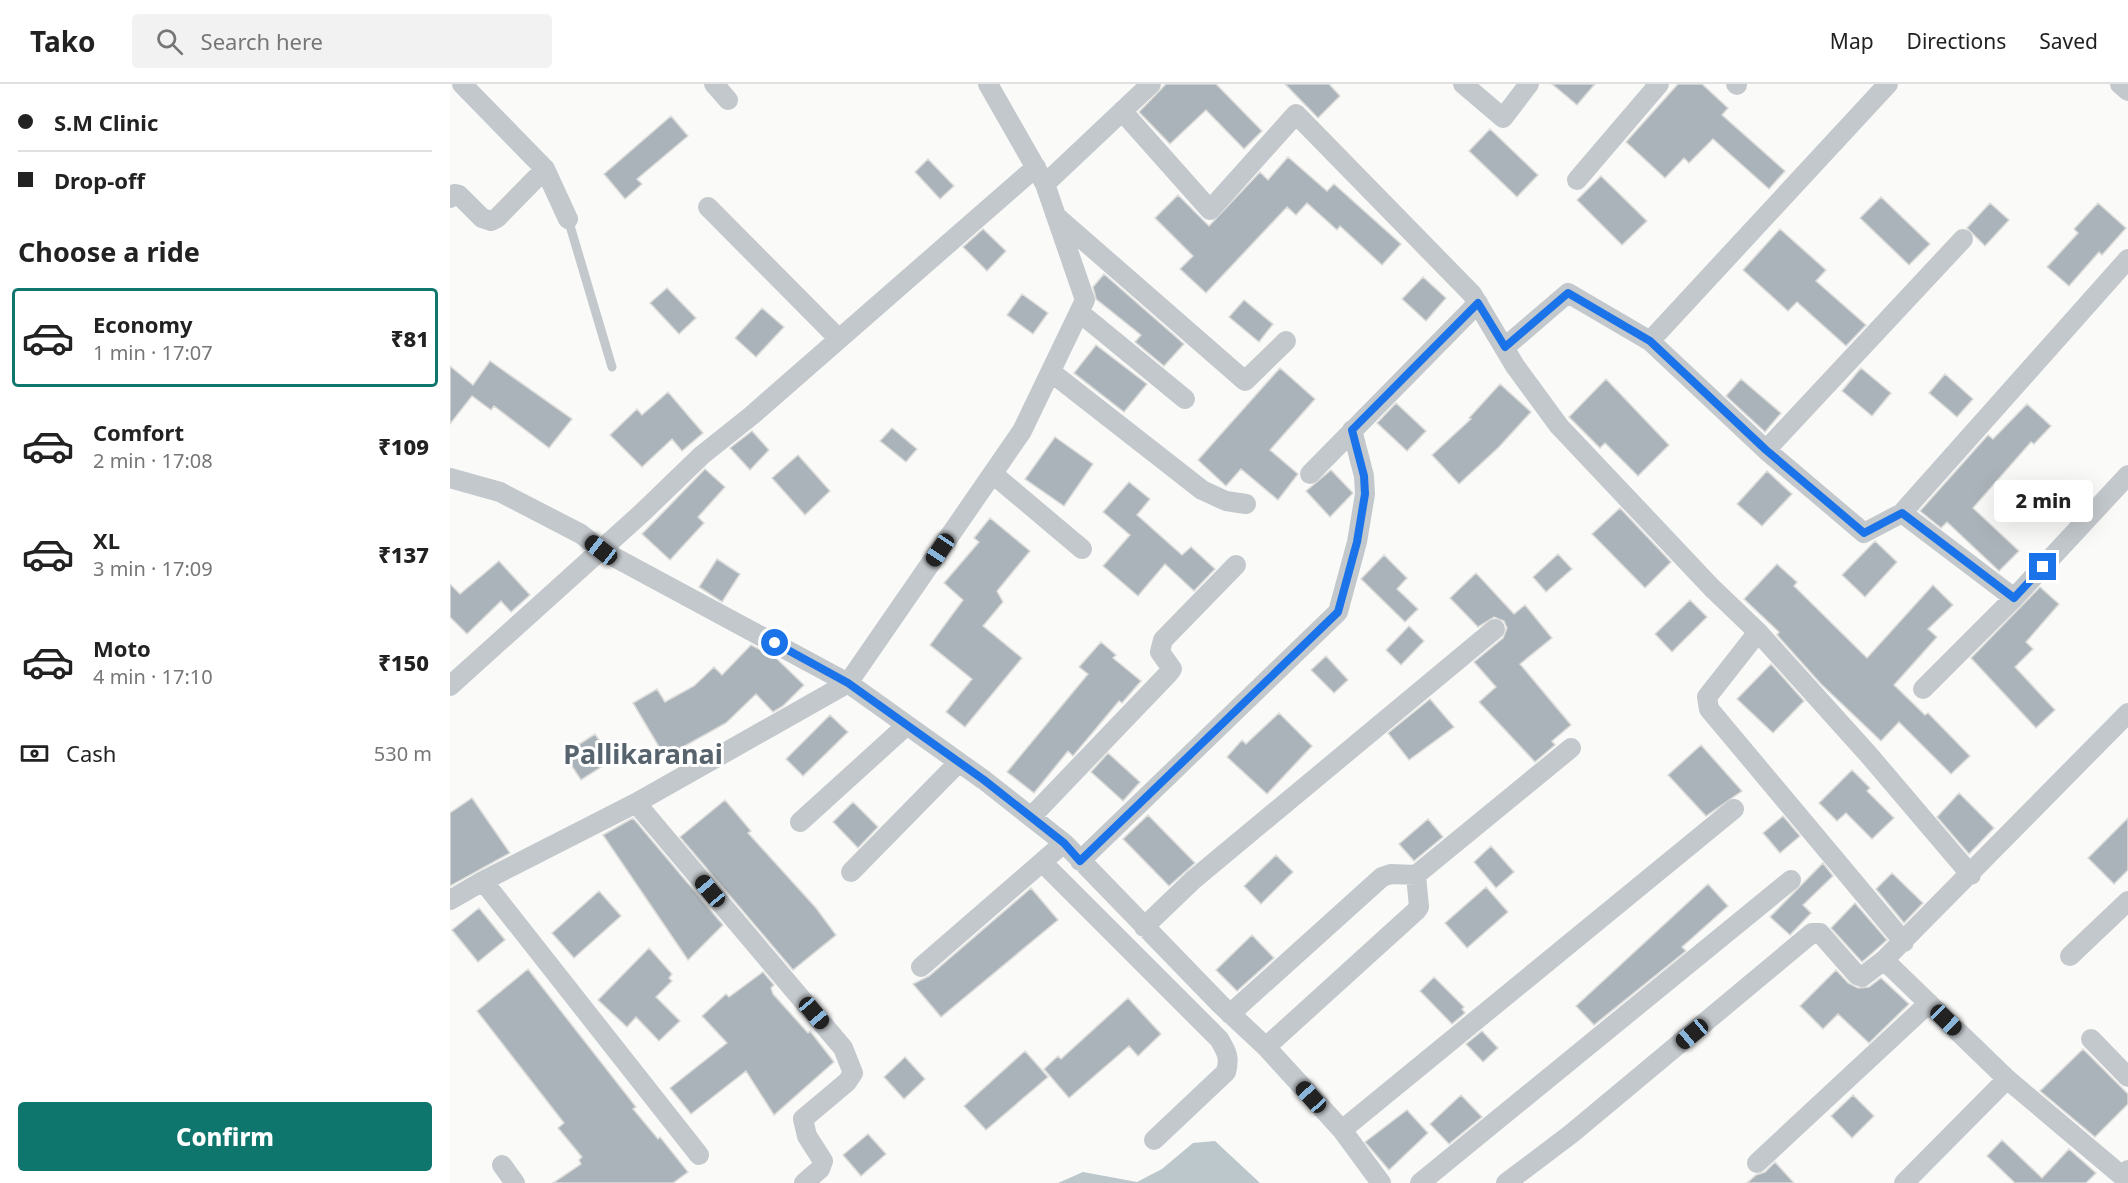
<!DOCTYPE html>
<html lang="en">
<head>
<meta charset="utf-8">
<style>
	body { margin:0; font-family:"Noto Sans",sans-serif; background:#f2f2f2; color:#222; height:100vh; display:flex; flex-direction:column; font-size:22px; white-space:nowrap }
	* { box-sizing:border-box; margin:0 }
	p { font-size:20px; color:#767676 }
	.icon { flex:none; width:33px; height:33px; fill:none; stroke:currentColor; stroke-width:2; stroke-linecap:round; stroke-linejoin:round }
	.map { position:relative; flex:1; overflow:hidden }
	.drawer { display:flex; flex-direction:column; background:#fff; width:450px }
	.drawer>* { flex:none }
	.hud { display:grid; align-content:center; height:132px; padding:0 18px; background:#fff }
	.end { position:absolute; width:27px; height:27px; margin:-14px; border:8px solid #1a73e8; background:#fff; box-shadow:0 0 0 3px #fff }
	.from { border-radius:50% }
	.bubble { position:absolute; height:42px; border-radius:6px; background:#fff; box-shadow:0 6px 24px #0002; font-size:20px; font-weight:800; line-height:42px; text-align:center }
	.car { position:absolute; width:18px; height:36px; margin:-18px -9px; border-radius:8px; box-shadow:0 0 4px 2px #0007; background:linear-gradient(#222 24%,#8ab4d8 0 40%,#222 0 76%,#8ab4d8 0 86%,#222 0) }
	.hud b { display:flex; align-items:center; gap:21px; height:57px; font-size:22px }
	.hud b+b { border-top:2px solid #e0e0e0 }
	.hud i { width:15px; height:15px; background:#222 }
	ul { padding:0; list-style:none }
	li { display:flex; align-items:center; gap:18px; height:99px; margin:0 12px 9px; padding:0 6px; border:3px solid transparent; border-radius:6px }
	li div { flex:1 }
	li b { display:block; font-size:22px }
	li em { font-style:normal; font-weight:800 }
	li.on { border-color:#0f766e }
	li>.icon { width:54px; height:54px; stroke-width:1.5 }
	h2 { padding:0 18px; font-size:27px; line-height:72px }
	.pay { display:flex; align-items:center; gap:15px; height:66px; padding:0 18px; font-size:22px }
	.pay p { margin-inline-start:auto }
	.action { display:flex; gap:12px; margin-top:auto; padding:12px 18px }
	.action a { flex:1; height:69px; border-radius:6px; background:#0f766e; color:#fff; font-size:24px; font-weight:800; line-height:69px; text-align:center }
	header { display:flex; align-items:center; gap:36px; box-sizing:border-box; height:84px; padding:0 30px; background:#fff; border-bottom:2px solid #e0e0e0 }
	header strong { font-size:28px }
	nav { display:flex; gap:33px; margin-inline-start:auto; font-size:21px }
	.search { width:420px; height:54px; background:#f2f2f2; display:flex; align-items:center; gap:15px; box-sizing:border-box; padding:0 21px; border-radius:6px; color:#767676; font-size:22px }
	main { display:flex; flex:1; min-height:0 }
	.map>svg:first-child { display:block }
	.water { fill:#bbc7cb }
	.building { fill:#aab3b9; stroke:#dcdcda; stroke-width:1.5 }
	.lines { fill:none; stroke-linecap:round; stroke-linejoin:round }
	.lane { stroke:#c3c8cc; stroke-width:9 }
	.street { stroke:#c3c8cc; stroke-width:20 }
	.route { stroke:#1a73e8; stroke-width:8 }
	.labels { text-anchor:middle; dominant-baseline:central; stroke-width:6; stroke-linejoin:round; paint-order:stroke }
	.district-label { font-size:27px; font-weight:bold; fill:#57646e; stroke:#fff }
</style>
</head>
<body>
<header>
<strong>Tako</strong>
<div class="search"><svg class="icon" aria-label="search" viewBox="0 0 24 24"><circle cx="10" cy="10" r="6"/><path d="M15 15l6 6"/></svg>Search here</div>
<nav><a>Map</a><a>Directions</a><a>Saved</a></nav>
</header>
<main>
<section class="drawer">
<div class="hud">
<b><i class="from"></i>S.M Clinic</b>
<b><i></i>Drop-off</b>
</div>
<h2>Choose a ride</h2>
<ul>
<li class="on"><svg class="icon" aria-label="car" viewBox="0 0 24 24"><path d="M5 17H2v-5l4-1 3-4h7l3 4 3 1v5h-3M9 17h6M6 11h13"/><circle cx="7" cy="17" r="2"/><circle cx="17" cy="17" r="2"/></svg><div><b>Economy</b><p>1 min · 17:07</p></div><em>₹81</em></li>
<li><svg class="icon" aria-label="car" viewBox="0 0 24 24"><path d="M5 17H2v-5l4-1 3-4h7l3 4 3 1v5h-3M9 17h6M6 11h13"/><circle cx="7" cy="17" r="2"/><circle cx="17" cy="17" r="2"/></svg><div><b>Comfort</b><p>2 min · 17:08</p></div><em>₹109</em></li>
<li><svg class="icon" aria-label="car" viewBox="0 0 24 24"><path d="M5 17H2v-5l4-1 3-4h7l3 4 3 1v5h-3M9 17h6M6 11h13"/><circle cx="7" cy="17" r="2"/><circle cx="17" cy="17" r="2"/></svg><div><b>XL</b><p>3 min · 17:09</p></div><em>₹137</em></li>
<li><svg class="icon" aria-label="car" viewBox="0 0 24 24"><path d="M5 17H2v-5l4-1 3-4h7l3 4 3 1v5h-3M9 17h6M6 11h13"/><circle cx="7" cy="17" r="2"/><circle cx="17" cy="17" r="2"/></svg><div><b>Moto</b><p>4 min · 17:10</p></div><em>₹150</em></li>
</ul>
<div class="pay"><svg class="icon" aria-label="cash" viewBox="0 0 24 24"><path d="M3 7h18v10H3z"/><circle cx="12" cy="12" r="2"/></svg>Cash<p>530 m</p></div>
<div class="action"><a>Confirm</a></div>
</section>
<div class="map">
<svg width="1678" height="1099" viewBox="0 0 1678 1099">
	<rect width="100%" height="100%" fill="#fafaf8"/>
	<!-- water -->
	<path class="water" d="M765 1057 810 1099H608L633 1088 687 1098 712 1085 743 1059Z"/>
	<!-- building -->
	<path class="building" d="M716 0H766L812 47 794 65 756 26 720 60 689 28Z
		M835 0H879L890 12 868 34Z
		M1102 0H1145L1127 21Z
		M1228 0H1252L1278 24 1272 31 1335 87 1319 105 1263 55 1239 79 1234 74 1215 94 1176 58Z
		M221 32 238 52 187 95 192 100 175 115 154 90Z
		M1040 45 1088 91 1067 113 1019 67Z
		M838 73 877 107 884 100 951 160 932 181 890 142 887 146 857 119 846 131 837 123 756 209 730 185 743 172 705 134 728 111 759 142 810 88 818 96Z
		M478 75 504 102 490 115 465 88Z
		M1151 92 1197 137 1172 161 1127 116Z
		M1431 113 1480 160 1459 181 1410 134Z
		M1540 119 1559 136 1535 162 1517 144Z
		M1648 119 1676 144 1652 171 1649 168 1619 202 1597 183 1628 149 1624 145Z
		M533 145 556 167 537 187 513 163Z
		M1330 145 1376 186 1366 197 1416 241 1396 262 1347 218 1338 227 1293 186Z
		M654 190 734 260 714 282 685 258 691 251 646 215 643 203Z
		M973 193 996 214 976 237 952 215Z
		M217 204 246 234 229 250 200 219Z
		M572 210 598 229 583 250 557 231Z
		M794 216 823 240 809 258 779 233Z
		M312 224 334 243 306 273 285 254Z
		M646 261 697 300 674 328 624 289Z
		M40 277 122 335 99 364 44 322 41 326 22 312 0 340V282L23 301Z
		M830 284 865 315 820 366 848 390 828 416 791 385 776 402 748 376Z
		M1411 284 1441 309 1422 332 1392 307Z
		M1495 290 1523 315 1507 333 1479 309Z
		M1156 295 1219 361 1188 392 1155 359 1150 364 1119 333Z
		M1291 295 1331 329 1315 348 1276 312Z
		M1050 300 1081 328 1049 363 1009 400 982 371 1021 335 1019 334Z
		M218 308 253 349 232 367 222 355 192 383 160 351 187 325 192 331Z
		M946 319 976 347 957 367 927 339Z
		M1577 320 1601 342 1584 360 1581 358 1523 424 1569 467 1549 487 1497 438 1491 444 1470 427 1538 351 1543 355Z
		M442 344 467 365 456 378 430 357Z
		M302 347 319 366 300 386 280 364Z
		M605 353 643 380 614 422 575 395Z
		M348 371 380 407 355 431 322 394Z
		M255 385 275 403 248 433 254 439 220 476 192 450Z
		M881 386 903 409 880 433 856 407Z
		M1317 387 1342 410 1312 442 1287 420Z
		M679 398 700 415 687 431 732 471 741 463 765 485 744 507 715 480 688 512 653 482 680 451 653 428Z
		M1170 424 1221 478 1195 504 1142 450Z
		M540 434 580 467 547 507 553 518 533 542 572 574 515 643 496 628 522 595 480 561 513 516 494 499 529 458 524 454Z
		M1425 457 1447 478 1415 513 1392 491Z
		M1108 470 1122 485 1096 508 1083 493Z
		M934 471 957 494 947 505 968 525 955 538 911 495Z
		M267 475 290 490 272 518 249 503Z
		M49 477 80 511 61 528 51 517 17 550 0 533V500L10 510Z
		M1327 480 1347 498 1344 502 1417 574 1483 501 1503 521 1478 545 1487 553 1444 601 1475 631 1478 629 1520 672 1501 690 1449 638 1431 657 1371 600 1327 551 1329 548 1294 515Z
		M1026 489 1064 530 1075 521 1102 554 1070 580 1121 641 1102 657 1105 661 1085 678 1029 618 1046 603 1024 578 1053 554 1057 544 1054 537 1044 533 1028 543 1000 514Z
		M1590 503 1609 520 1576 558 1583 565 1565 583 1605 626 1586 644 1521 574Z
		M1240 516 1257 533 1222 568 1205 550Z
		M959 542 974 557 951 581 936 566Z
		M651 558 666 571 663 574 691 597 672 619 669 617 623 672 618 667 584 709 557 688 638 590 629 583Z
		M301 561 326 574 354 601 333 622 323 628 306 610 276 639 215 673 183 619 207 605 215 618 244 602 264 583 272 591Z
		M876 572 898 596 884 609 861 586Z
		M1321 580 1354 617 1323 649 1287 615Z
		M980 615 1004 643 959 676 938 649Z
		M829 629 862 662 817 710 777 673 792 656 796 660Z
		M380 631 398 648 353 692 336 675Z
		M145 650 162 676 131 696 114 670Z
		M1251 661 1292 707 1256 732 1218 691Z
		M658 669 690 698 673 717 641 688Z
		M1402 686 1420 704 1417 707 1444 734 1422 755 1396 729 1387 737 1369 719Z
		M1509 709 1544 744 1519 770 1487 733Z
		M22 714 60 769 0 802V729Z
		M275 716 301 747 298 749 366 824 386 851 343 886 230 753Z
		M403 718 428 743 408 764 383 738Z
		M698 731 745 779 719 802 673 755Z
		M1333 732 1350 752 1330 769 1313 749Z
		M183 734 273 841 238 876 153 751Z
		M1678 734V786L1664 800 1638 774Z
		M978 735 993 753 964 777 949 760Z
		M1041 762 1064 788 1046 804 1024 778Z
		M826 771 843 788 811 820 794 802Z
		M1373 779 1383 792 1353 821 1361 829 1340 851 1320 833Z
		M1442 789 1473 819 1454 839 1426 805Z
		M1258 800 1278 822 1232 863 1236 867 1144 941 1126 922Z
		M1036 803 1058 828 1017 864 995 839Z
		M581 804 608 836 491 933 463 900 479 892Z
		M149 807 171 832 124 874 102 849Z
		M1405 819 1437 856 1412 878 1381 844Z
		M29 824 55 856 28 878 2 846Z
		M802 851 824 874 787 907 766 886Z
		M199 864 222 890 219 894 222 897 206 913 230 937 209 957 186 933 177 943 148 916Z
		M78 885 186 1023 183 1025 208 1055 210 1053 238 1088 223 1099H103L131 1080 129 1076 132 1073 108 1044 114 1039 27 927Z
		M1386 886 1398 899 1408 904 1419 903 1431 894 1459 920 1419 959 1388 930 1373 945 1350 922Z
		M313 888 324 901 321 904 323 910 358 949 360 947 384 978 324 1031 296 987 241 1030 220 1004 277 959 252 932 276 910 279 913Z
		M984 893 1014 923 1012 925 1015 929 1002 940 970 907Z
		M678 914 711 950 688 972 679 962 619 1014 594 985 608 972 611 975Z
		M1032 947 1048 964 1033 978 1016 960Z
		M1633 965 1678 1010V1020L1645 1053 1590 1007Z
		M575 967 598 993 536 1046 514 1022Z
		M455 973 475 995 454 1015 434 993Z
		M1011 1011 1032 1033 999 1060 980 1040Z
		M1403 1011 1424 1032 1402 1054 1381 1032Z
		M957 1026 978 1049 939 1086 915 1058Z
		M418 1050 436 1070 411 1092 393 1071Z
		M1552 1056 1592 1094 1619 1065 1646 1089 1636 1099H1565L1537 1072Z
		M1325 1078 1344 1099H1297L1306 1091 1315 1088Z"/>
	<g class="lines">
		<!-- lane -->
		<path class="lane" d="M118 135 162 283"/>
		<!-- street -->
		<path class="street" d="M12 0 95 85 118 135
			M264 0 278 16
			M538 0 595 100 635 216 572 347 398 599 534 696 614 759 770 920 816 963 892 1046 931 1099
			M1013 0 1053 34 1079 0
			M1286 0 1287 1
			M1670 0 1678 7
			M672 27 760 126 846 30 1022 210 1065 282 1109 342 1262 504 1308 548 1418 670 1521 791
			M1127 96 1209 0
			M595 100 701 0
			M0 114 5 110 9 111 32 134 41 137 47 134 95 85
			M258 123 389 255
			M607 133 795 297 836 257
			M629 228 735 315
			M1200 257 1438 0
			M1055 263 1118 209 1200 257 1316 366 1414 449 1452 429 1564 514
			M601 288 752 406 776 417 796 420
			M1316 366 1513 155
			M543 390 632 465
			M860 390 1028 219
			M0 394 50 408 131 450 151 466 398 599
			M1452 429 1678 175
			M1308 548 1257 613 1259 625 1454 858
			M0 602 193 428 252 371 301 332 586 83
			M1473 605 1564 514 1678 391
			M1678 629 1434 876 1557 995 1672 1092 1678 1086
			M186 719 393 964 403 989 397 998 353 1035 357 1052 373 1077 370 1085 354 1099
			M581 733 718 590 722 585 710 568 713 556 786 481
			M350 738 457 641
			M630 777 888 528 907 458 915 410 914 392 902 346
			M592 778 769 955C777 968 780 974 776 988L704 1056
			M401 788 509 678
			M0 816 33 797
			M694 843 743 796 1045 545
			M1620 872 1678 817
			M471 883 614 759
			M780 930 932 793 941 790 966 791
			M1641 955 1678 993
			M816 963 967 826 969 823 966 791 1121 664
			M892 1046 1284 725
			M249 1071 33 797 186 719 398 599
			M1307 1079 1479 919
			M52 1081 65 1099
			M970 1099 1341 796
			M1056 1099 1121 1050 1362 849H1370L1407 891 1412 893 1434 876
			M1454 1099 1557 995"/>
	</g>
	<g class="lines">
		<!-- route -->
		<path class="route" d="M325 559 398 599 534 696 614 759 630 777 888 528 907 458 915 410 914 392 902 346 1028 219 1055 263 1118 209 1200 257 1316 366 1414 449 1452 429 1564 514 1593 483"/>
	</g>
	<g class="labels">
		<!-- district labels -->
		<g class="district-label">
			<text x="193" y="669">Pallikaranai</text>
		</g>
	</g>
</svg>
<i class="end from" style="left:325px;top:559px"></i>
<i class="end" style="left:1593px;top:483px"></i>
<div class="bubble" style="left:1544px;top:396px;width:99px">2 min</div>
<i class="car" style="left:151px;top:466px;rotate:308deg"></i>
<i class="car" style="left:490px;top:466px;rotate:214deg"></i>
<i class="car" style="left:260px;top:807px;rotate:320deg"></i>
<i class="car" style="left:364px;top:929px;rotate:140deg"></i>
<i class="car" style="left:1496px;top:936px;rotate:134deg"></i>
<i class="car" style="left:1242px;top:950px;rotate:230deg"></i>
<i class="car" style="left:861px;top:1013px;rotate:318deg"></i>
</div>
</main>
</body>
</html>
